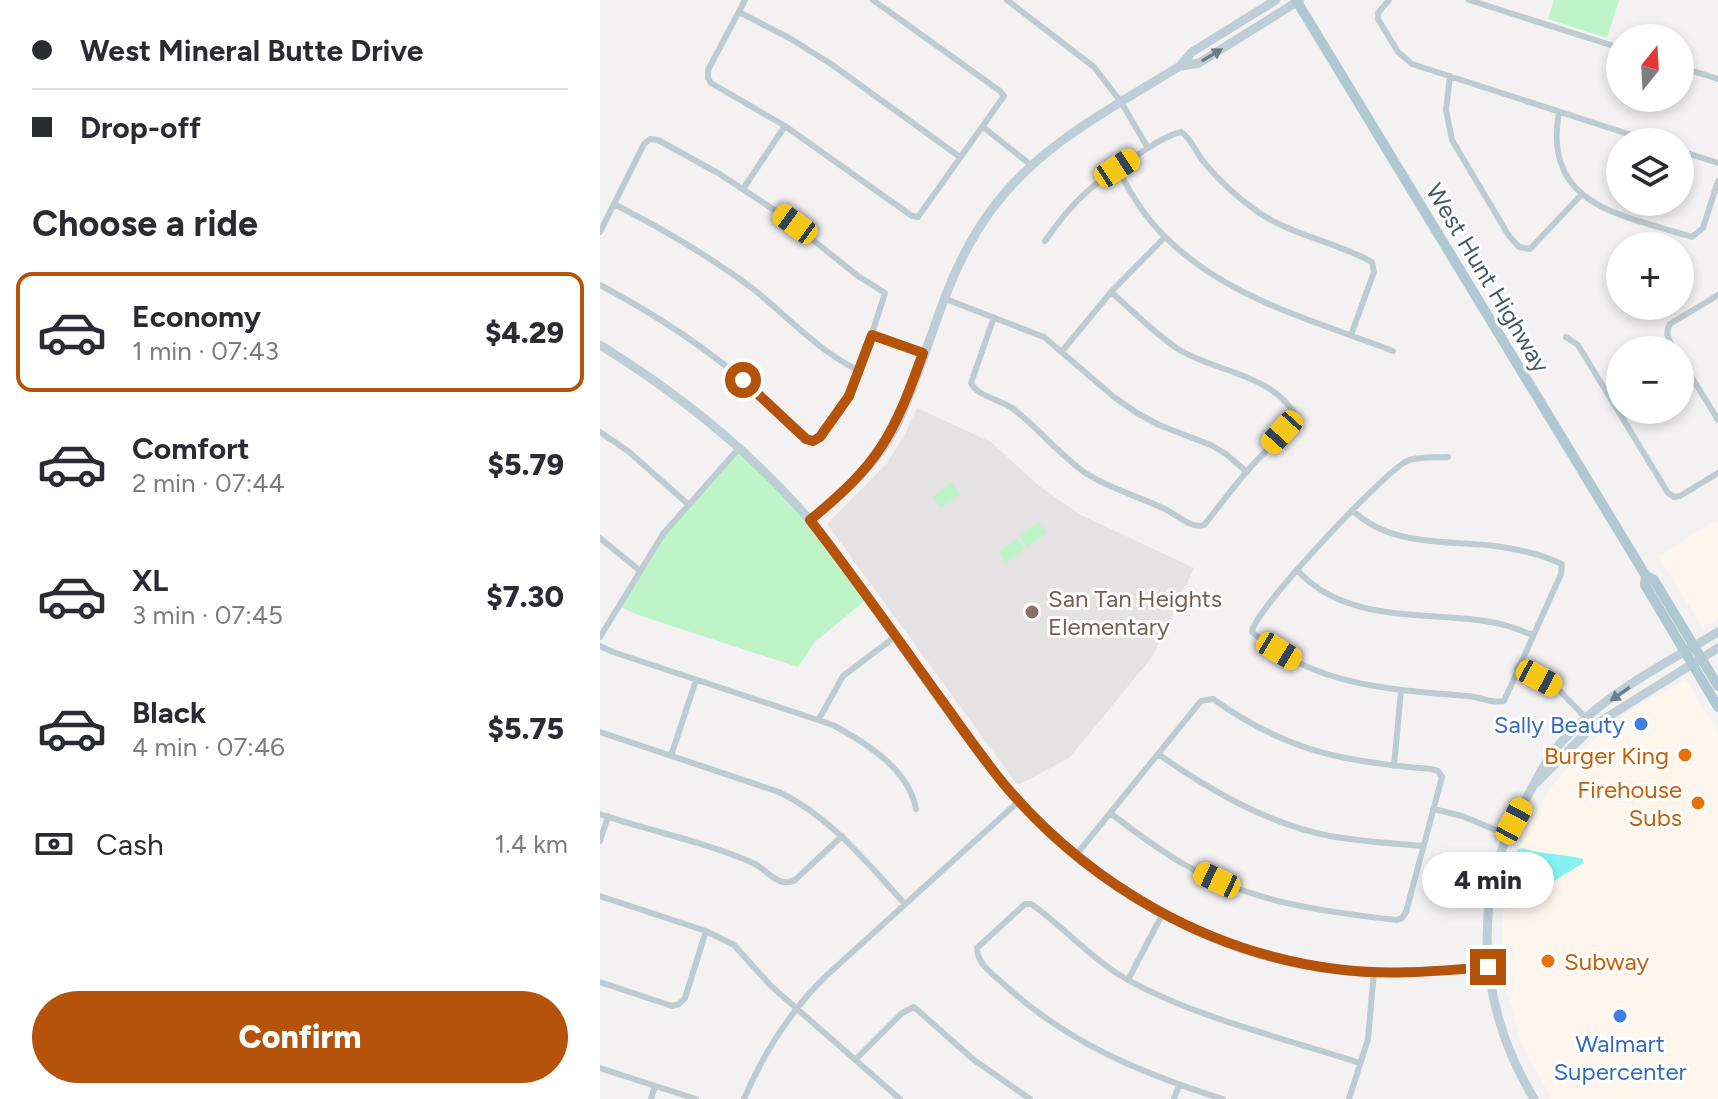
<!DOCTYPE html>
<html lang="en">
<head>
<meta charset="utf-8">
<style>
	body { margin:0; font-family:Figtree,sans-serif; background:#f2f2f3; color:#2b2b33; height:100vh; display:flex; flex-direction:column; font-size:30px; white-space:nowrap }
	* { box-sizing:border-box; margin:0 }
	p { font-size:26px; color:#7c7c81 }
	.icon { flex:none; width:44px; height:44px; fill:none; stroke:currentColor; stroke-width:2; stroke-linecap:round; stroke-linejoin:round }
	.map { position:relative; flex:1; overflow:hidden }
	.panel { display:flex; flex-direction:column; background:#fff; width:600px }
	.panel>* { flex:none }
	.top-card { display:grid; align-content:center; height:176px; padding:0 32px; background:#fff }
	.needle { width:52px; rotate:18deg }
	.controls { position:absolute; left:1006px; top:24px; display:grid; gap:16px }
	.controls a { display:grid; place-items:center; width:88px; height:88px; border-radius:50%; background:#fff; box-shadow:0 4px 12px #0003; font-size:40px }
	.end { position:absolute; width:36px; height:36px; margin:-18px; border:10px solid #b45309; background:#fff; box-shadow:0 0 0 4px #fff }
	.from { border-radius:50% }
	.bubble { position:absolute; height:56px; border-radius:28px; background:#fff; box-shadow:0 4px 12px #0003; font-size:26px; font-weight:800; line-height:56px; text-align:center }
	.car { position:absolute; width:24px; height:48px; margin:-24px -12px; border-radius:10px; box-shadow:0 0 6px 2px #0007; background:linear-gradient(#f5c518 24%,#345 0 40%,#f5c518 0 76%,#345 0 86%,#f5c518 0) }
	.top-card b { display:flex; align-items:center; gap:28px; height:76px; font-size:30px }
	.top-card b+b { border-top:2px solid #e1e1e2 }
	.top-card i { width:20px; height:20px; background:#2b2b33 }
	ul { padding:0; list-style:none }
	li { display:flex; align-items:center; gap:24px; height:120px; margin:0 16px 12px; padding:0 16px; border:4px solid transparent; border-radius:16px }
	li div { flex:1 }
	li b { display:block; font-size:30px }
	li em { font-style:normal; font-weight:800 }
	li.current { border-color:#b45309 }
	li>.icon { width:72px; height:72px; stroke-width:1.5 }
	h2 { padding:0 32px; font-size:36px; line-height:96px }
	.pay { display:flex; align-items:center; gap:20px; height:88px; padding:0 32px; font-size:30px }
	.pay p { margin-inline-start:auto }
	.primary-button { display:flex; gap:16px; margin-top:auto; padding:16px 32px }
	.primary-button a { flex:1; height:92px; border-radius:48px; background:#b45309; color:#fff; font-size:32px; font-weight:800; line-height:92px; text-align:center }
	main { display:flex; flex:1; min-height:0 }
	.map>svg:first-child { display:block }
	.commercial { fill:#fef5ec }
	.education { fill:#e5e2e4 }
	.green { fill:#bef4c8 }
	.water { fill:#87f2f4 }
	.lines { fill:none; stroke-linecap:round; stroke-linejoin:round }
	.street { stroke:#beccd2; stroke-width:6 }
	.secondary { stroke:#beced7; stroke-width:9 }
	.primary { stroke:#afc8d2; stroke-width:10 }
	.oneway { fill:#6b7d84 }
	.route { stroke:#b45309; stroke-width:10 }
	.education-dot { fill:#8d6e63; stroke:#fff; stroke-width:3 }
	.shop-dot { fill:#3f7fe0; stroke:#fff; stroke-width:3 }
	.food-dot { fill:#e8710a; stroke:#fff; stroke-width:3 }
	.labels { text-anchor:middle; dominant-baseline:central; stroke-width:6; stroke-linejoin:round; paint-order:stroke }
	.street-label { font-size:24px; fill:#475a61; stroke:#fff }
	.education-label { font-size:24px; fill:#785e54; stroke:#fff; text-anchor:start }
	.shop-label { font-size:24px; fill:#366cbe; stroke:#fff; text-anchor:end }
	.food-label { font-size:24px; fill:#c56008; stroke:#fff; text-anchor:end }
</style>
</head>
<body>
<main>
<section class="panel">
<div class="top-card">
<b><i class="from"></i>West Mineral Butte Drive</b>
<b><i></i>Drop-off</b>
</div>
<h2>Choose a ride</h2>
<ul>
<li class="current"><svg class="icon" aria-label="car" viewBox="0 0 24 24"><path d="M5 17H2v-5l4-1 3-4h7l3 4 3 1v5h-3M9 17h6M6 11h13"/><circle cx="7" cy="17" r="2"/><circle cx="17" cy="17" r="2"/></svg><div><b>Economy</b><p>1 min · 07:43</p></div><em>$4.29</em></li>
<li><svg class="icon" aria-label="car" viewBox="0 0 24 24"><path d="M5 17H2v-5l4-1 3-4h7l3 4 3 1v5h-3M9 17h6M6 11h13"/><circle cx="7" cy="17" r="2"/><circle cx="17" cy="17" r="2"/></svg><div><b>Comfort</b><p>2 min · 07:44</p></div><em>$5.79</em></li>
<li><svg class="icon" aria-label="car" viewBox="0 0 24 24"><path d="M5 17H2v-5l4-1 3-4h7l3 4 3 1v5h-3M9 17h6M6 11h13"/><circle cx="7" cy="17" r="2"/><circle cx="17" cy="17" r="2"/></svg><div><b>XL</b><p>3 min · 07:45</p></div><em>$7.30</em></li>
<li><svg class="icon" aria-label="car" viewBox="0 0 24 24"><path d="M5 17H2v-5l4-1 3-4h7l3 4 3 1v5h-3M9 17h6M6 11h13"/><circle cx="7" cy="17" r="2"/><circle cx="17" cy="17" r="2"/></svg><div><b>Black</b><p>4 min · 07:46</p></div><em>$5.75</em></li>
</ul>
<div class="pay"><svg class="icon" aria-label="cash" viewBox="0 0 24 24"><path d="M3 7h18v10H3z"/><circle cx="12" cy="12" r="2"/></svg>Cash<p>1.4 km</p></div>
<div class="primary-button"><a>Confirm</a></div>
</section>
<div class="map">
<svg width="1118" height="1099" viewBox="0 0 1118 1099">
	<rect width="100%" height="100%" fill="#f4f1f2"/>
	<!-- commercial -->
	<path class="commercial" d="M1118 519V619L1103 628 1058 556Z
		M1086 680 1118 732V1099H952L922 1045 901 971 903 906 907 882 926 828 954 784 979 753 1024 714Z"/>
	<!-- education -->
	<path class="education" d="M317 408 391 442 439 486 481 515 594 568 553 656 469 758 420 784 416 783 381 735 227 524 287 463 304 436Z"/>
	<!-- green -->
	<path class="green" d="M954 0H1019L1007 38 948 19Z
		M140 447 175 482 268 598 215 642 198 667 41 616 18 606 53 548Z
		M352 482 360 494 341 508 332 497Z
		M438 522 447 533 427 547 419 536Z
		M417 538 425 549 406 563 398 552Z"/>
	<!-- water -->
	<path class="water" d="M922 848C942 855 963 853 983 859V863L909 909 903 906 917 850Z"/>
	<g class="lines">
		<!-- street -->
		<path class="street" d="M145 0 108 70V78L111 83 185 126 312 216 318 217 404 96 400 91 273 0
			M407 0 494 67 521 102 548 148
			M789 0 778 13V19L798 52 812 64 1053 142
			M869 0 1020 48
			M139 12 191 39 231 64 360 157
			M1080 67 1118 79
			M850 76 846 110 852 140 909 236 919 247 930 249 982 194
			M959 112C942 207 1023 215 1092 237L1103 228 1118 181
			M383 127 431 165
			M1080 151 1118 163
			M517 168C528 188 539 208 554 225 616 296 708 318 793 351
			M143 189 185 126
			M14 204C61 228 109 256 152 288 187 316 219 352 260 371
			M0 232 44 144 50 139 58 140 118 173 179 213 258 276 285 293 260 371 249 396 220 437 213 441 206 439C147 376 76 325 0 285
			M445 241C473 200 495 182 536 156 550 147 565 136 581 132 591 138 596 152 603 161 619 181 638 198 658 212 693 236 736 242 772 262L774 272 751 335
			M343 298 444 337 514 397 537 413 559 425 611 445 626 454 647 472
			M394 317 371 383C377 396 400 400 412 408 439 428 459 455 487 474 511 489 540 497 565 509 577 515 591 529 604 525 619 507 633 487 649 469 658 458 692 427 696 417 674 374 615 372 578 349 554 333 533 311 511 292
			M272 335 323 353
			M966 337 978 345 1068 493 1074 497 1080 496 1118 473
			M463 350 511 292 565 237
			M1075 350C1069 340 1064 334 1070 324L1118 295
			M1080 358 1118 420
			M0 432 28 451 89 505
			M752 510C791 547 845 540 895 546 919 549 940 554 962 564L961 574 904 701C893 704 880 697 868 696 792 690 713 686 652 632 654 610 781 476 805 462 817 456 834 458 848 457
			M0 538 39 570
			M698 571C747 624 826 611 891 622 906 624 919 630 933 635
			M0 637 63 534 140 447
			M0 646 13 652 233 725C266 743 309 769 316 809
			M917 669 955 686 986 718
			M219 719 243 676 296 636
			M0 732 179 792C231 817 266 862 305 904
			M558 754C611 791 666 823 730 836 761 842 792 843 823 846
			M71 756 96 680
			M794 766 801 691
			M833 809 862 816 908 835
			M0 814C50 831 105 842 153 863 167 869 178 889 195 880L242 836
			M0 841 8 816
			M476 855 601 701 613 699C686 751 743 762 831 769L838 771 842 777 806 912 802 918 797 920C724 912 651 902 585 865 559 850 535 832 510 813
			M0 896 106 931 134 945 171 986 300 1099
			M528 980 563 913
			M0 982 72 1006 79 1004 85 998 106 931
			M256 1059 302 1013 314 1007 374 1060 430 1099
			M0 1068 96 1099
			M51 1099 55 1086
			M144 1099C164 1052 189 1012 226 976L419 801
			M574 1099 579 1085
			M623 1099C543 1074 468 1043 406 986 394 975 377 964 377 948L425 904H431C462 925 486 954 518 974 585 1015 684 1038 760 1063
			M749 1099 768 1039 774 971"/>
		<!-- secondary -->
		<path class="secondary" d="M581 66 599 63 700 0
			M0 345C78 393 148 449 208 518 230 542 247 570 266 596 312 659 356 726 406 786 487 885 610 955 737 970 787 975 838 971 888 967
			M210 520C244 492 276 466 296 426 332 352 340 279 392 209 440 144 512 108 580 66L592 52 676 0
			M936 783 993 726 1118 648
			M934 1099C889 1024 873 936 901 852 909 829 921 808 933 786 946 762 951 752 971 732 1012 690 1068 662 1118 632"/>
		<!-- primary -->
		<path class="primary" d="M696 0 1046 576 1054 580 1118 686
			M1046 576 1045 585 1118 707"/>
	</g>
	<!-- one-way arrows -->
	<defs><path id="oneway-solid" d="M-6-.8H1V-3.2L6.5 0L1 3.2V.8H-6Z" transform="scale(2)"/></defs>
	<g class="oneway">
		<use href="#oneway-solid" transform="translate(612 55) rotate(-31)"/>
		<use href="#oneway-solid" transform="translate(1020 694) rotate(145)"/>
	</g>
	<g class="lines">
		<!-- route -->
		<path class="route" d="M143 380 206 439 213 441 220 437 249 396 272 335 323 353C294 435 279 464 210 520 256 579 299 641 343 702 364 731 385 762 408 789 492 886 609 953 736 969 787 976 838 971 888 967"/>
	</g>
	<!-- markers -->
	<circle class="education-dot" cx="432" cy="612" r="8"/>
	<g class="shop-dot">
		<circle cx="1041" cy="724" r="8"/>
		<circle cx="1020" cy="1016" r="8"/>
	</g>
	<g class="food-dot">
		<circle cx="1085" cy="755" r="8"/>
		<circle cx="1098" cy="803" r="8"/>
		<circle cx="948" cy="961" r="8"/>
	</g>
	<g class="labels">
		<!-- street labels -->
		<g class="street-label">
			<text transform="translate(888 278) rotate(59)">West Hunt Highway</text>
		</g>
		<!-- education labels -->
		<g class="education-label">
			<text x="448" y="598">San Tan Heights<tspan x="448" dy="28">Elementary</tspan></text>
		</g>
		<!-- shop labels -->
		<g class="shop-label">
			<text x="1025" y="724">Sally Beauty</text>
			<text x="1020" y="1043" text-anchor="middle">Walmart<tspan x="1020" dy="28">Supercenter</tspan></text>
		</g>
		<!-- food labels -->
		<g class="food-label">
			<text x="1069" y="755">Burger King</text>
			<text x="1082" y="789">Firehouse<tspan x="1082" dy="28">Subs</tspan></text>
			<text x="964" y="961" text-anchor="start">Subway</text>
		</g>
	</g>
</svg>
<div class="controls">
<a><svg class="needle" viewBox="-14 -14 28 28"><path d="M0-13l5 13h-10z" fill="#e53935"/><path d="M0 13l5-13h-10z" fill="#7c7c81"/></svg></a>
<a><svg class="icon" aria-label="layers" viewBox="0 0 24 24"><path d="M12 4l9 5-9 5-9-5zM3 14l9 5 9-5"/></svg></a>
<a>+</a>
<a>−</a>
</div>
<i class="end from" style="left:143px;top:380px"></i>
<i class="end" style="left:888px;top:967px"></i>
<div class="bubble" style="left:822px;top:852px;width:132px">4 min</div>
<i class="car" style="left:517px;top:168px;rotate:57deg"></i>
<i class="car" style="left:195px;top:224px;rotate:306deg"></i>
<i class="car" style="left:682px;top:432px;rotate:222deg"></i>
<i class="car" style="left:679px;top:651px;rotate:121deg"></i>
<i class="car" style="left:939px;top:678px;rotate:118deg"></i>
<i class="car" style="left:914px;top:821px;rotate:28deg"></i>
<i class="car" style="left:617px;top:880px;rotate:295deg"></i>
</div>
</main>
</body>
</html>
